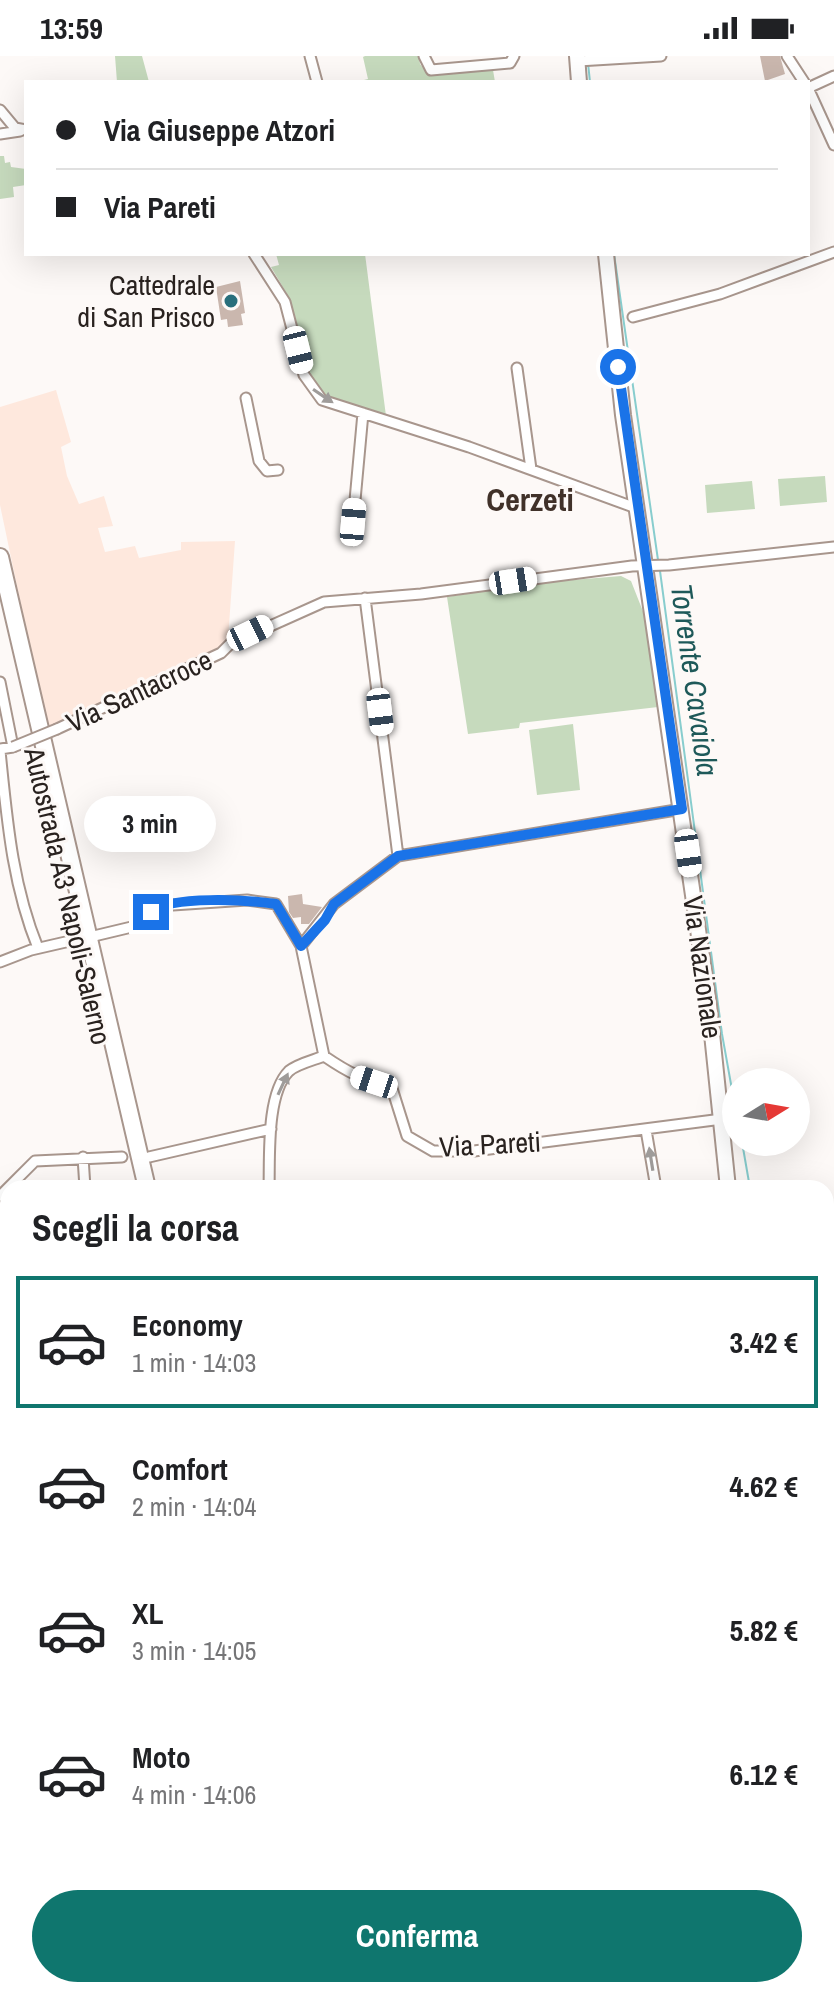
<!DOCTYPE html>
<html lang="it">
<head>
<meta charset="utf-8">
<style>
	body { margin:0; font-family:"Archivo Narrow",sans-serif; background:#f6f6f6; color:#202124; height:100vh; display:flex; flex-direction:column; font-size:30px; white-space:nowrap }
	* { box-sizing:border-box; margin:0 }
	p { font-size:26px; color:#757577 }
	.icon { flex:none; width:44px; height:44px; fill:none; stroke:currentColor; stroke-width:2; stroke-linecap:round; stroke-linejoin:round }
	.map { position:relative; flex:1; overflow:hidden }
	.panel { position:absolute; left:0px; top:1124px; width:834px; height:818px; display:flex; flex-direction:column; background:#fff; border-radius:24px 24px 0 0; box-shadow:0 8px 32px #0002 }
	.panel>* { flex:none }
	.guide { position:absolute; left:24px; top:24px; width:786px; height:176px; border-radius:0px; box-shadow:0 8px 32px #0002; display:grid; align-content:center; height:176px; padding:0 32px; background:#fff }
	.needle { width:52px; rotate:79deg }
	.tools { position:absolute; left:722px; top:1012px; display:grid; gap:16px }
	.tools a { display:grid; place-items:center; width:88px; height:88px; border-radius:50%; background:#fff; box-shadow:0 8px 32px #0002; font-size:40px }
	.end { position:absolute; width:36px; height:36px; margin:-18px; border:10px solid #1a73e8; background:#fff; box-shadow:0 0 0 4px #fff }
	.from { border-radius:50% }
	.bubble { position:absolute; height:56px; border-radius:28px; background:#fff; box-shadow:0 8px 32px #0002; font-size:26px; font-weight:700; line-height:56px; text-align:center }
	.car { position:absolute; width:24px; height:48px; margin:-24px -12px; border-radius:10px; box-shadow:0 0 6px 2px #0007; background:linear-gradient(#fff 24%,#345 0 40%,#fff 0 76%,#345 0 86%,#fff 0) }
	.guide b { display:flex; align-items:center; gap:28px; height:76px; font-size:30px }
	.guide b+b { border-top:2px solid #e0e0e0 }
	.guide i { width:20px; height:20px; background:#202124 }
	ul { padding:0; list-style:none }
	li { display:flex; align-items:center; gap:24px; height:132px; margin:0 16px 12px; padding:0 16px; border:4px solid transparent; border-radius:0px }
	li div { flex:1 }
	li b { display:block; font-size:30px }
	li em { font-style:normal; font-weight:700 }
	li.active { border-color:#0f766e }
	li>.icon { width:72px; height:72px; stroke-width:1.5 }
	h2 { padding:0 32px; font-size:36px; line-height:96px }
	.action { display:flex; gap:16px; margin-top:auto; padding:16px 32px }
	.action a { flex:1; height:92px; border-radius:48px; background:#0f766e; color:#fff; font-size:32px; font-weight:700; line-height:92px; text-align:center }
	.status { display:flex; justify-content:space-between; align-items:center; height:56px; padding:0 40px; background:#fff; direction:ltr }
	.status svg { height:22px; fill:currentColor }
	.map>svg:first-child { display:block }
	.built { fill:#fee8dd }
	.green { fill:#c6dabd }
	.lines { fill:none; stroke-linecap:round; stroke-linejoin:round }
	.stream { stroke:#88cdce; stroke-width:2 }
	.building { fill:#cab7ae }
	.minor-casing { stroke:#a8968d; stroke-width:13 }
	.primary-casing { stroke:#a8968d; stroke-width:18 }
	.motorway-casing { stroke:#a8968d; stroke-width:20 }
	.minor { stroke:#fff; stroke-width:9 }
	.primary { stroke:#fff; stroke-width:14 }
	.motorway { stroke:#fff; stroke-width:16 }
	.minor-bridge-casing { stroke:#a8968d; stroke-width:13; stroke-linecap:butt }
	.minor-bridge { stroke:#fff; stroke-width:9 }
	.oneway { fill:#9f9c9a }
	.route { stroke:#1a73e8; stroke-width:10 }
	.poi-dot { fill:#286f7c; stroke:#fdf9f7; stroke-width:3 }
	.labels { text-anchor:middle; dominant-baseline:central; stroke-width:6; stroke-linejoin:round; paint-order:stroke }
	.poi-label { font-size:28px; fill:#29221f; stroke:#fdf9f7; text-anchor:end }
	.street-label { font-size:28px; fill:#29221f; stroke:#fdf9f7 }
	.water-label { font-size:30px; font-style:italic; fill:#1e5959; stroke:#fdf9f7 }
	.quarter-label { font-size:32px; font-weight:bold; fill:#403129; stroke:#fdf9f7 }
</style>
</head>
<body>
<div class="status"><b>13:59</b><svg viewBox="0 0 49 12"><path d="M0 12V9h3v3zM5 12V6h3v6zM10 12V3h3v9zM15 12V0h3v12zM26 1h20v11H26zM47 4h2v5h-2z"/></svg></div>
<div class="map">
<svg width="834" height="1941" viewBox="0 0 834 1941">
	<rect width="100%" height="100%" fill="#fdf9f7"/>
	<!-- built -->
	<path class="built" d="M56 334 71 386 61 391 67 420 79 448 104 440 113 470 98 472 105 496 135 490 139 502 181 494V486L235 485 228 583 217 592 149 622 47 673 0 449V351Z
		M305 1934H726V1941H305Z"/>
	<!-- green -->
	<path class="green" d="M115 0H142L149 26H117Z
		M365 0H419L420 8 429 19 493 14 495 26H356L368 23 363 1Z
		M0 100H4L5 107 10 106 11 111 26 113V129L13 131 14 141 0 143Z
		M276 198H365L386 360 329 342 322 336 306 315 287 238 271 211 279 209Z
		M825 420 827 446 780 450 778 423Z
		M752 425 755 453 707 457 705 429Z
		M621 520 631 525 644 558 658 651 520 667 519 672 468 678 447 541 536 527Z
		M573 668 580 734 537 739 529 674Z
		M834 1324V1536L826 1501V1325Z"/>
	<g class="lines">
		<!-- stream -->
		<path class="stream" d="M588 7 590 26
			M614 198 658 504
			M660 515 722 978 736 1056
			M742 1086 750 1132
			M826 1755 834 1841 829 1941"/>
	</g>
	<!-- building -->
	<path class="building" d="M760 0H780L785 18 765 25Z
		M240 225 245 257 241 258 243 269 228 271 227 263 221 264 216 231Z
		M302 838 303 848 322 851 309 868H301V861L293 862 289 856 288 840Z"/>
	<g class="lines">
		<defs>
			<path id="minor" d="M310 0 317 26
				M424 0 431 14 510 7 514 0
				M787 0 804 26
				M578 5 661 0
				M808 32 834 89
				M808 32 834 20
				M0 54 15 72 26 74
				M0 78 20 75
				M254 198 285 246 304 319 322 344 469 391 636 452
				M633 261 720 238 834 196
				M517 312 531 413
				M246 342 259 405 267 415 278 414
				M353 466 363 357
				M365 542 398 800
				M0 626 13 691 0 693
				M57 673 221 597 230 588 324 546 421 538 632 510 669 509 834 491
				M0 695C7 763 12 828 38 892
				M94 880 140 869 158 850 247 844 276 848 301 890 324 1000C346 1015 364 1026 390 1026L407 1080 433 1095H474L722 1063
				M301 890 334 848 398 800 682 753
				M0 906 31 894 70 885
				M646 1074 656 1132
				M83 1101 85 1132
				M149 1101 271 1073
				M269 1132C270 1101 266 1038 289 1015 297 1008 314 1004 324 1000
				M0 1140 35 1105 122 1101
				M826 1223H834
				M0 1482 8 1481
				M826 1584 834 1581
				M826 1752 834 1751
				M0 1926H8
				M92 1934 160 1940 194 1934
				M434 1934 435 1941"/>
			<path id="primary" d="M577 0 579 26
				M606 198 623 359 709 949 728 1132
				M817 1941 818 1934"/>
			<path id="motorway" d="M0 501 147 1132
				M282 1941 283 1934"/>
		</defs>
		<!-- minor casing -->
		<use href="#minor" class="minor-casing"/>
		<!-- primary casing -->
		<use href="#primary" class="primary-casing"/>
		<!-- motorway casing -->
		<use href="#motorway" class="motorway-casing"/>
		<!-- minor -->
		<use href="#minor" class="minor"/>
		<!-- primary -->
		<use href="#primary" class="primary"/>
		<!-- motorway -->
		<use href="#motorway" class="motorway"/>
		<defs>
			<path id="minor-bridge" d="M13 691 57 673"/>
		</defs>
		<!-- minor-bridge casing -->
		<use href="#minor-bridge" class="minor-bridge-casing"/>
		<!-- minor-bridge -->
		<use href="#minor-bridge" class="minor-bridge"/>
	</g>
	<!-- one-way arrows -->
	<defs><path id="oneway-solid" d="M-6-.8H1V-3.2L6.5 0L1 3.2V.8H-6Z" transform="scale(2)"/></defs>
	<g class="oneway">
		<use href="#oneway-solid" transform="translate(323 340) rotate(34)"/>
		<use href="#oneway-solid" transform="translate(283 1028) rotate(-65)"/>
		<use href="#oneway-solid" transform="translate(651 1103) rotate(-99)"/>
	</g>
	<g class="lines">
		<!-- route -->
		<path class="route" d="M151 856C171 839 249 844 276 848L301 890 325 864 334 848 398 800 682 753 618 311"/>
	</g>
	<!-- markers -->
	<circle class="poi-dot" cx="231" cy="245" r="8"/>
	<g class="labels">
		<!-- poi labels -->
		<g class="poi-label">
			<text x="215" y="229">Cattedrale<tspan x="215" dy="32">di San Prisco</tspan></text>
		</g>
		<!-- street labels -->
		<g class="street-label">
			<text transform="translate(139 635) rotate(-25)">Via Santacroce</text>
			<text transform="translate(68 840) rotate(77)">Autostrada A3 Napoli-Salerno</text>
			<text transform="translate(703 911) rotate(82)">Via Nazionale</text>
			<text transform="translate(490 1088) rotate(-3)">Via Pareti</text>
		</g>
		<!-- water labels -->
		<g class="water-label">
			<text transform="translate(695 624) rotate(82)">Torrente Cavaiola</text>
		</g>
		<!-- quarter labels -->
		<g class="quarter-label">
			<text x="530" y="443">Cerzeti</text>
		</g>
	</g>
</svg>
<div class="tools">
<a><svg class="needle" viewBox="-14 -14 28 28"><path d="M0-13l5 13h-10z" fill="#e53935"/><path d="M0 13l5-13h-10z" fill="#757577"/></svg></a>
</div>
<i class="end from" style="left:618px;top:311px"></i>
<i class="end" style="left:151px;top:856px"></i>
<div class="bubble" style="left:84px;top:740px;width:132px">3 min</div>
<i class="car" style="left:298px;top:294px;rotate:166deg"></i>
<i class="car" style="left:353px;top:466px;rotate:5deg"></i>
<i class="car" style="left:513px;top:525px;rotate:81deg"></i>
<i class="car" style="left:250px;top:577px;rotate:64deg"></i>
<i class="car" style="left:380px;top:656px;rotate:173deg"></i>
<i class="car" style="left:688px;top:797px;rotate:172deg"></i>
<i class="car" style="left:374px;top:1026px;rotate:288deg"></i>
<div class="guide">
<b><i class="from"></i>Via Giuseppe Atzori</b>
<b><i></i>Via Pareti</b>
</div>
<section class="panel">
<h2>Scegli la corsa</h2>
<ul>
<li class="active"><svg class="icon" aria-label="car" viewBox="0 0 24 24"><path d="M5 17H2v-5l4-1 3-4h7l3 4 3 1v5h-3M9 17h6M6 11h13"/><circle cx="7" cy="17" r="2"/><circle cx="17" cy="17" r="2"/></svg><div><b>Economy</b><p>1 min · 14:03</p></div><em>3.42 €</em></li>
<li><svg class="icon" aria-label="car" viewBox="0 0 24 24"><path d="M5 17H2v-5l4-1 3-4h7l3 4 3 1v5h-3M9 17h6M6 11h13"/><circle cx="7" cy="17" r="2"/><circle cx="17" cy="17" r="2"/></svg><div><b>Comfort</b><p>2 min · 14:04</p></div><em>4.62 €</em></li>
<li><svg class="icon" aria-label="car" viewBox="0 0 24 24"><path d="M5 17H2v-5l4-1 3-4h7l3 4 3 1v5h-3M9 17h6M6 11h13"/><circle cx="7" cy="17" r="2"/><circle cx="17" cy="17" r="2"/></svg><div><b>XL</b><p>3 min · 14:05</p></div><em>5.82 €</em></li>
<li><svg class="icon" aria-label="car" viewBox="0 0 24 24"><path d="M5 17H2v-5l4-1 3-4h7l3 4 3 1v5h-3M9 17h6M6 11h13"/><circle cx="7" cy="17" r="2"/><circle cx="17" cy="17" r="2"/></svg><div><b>Moto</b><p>4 min · 14:06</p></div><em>6.12 €</em></li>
</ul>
<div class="action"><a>Conferma</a></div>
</section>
</div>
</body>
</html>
